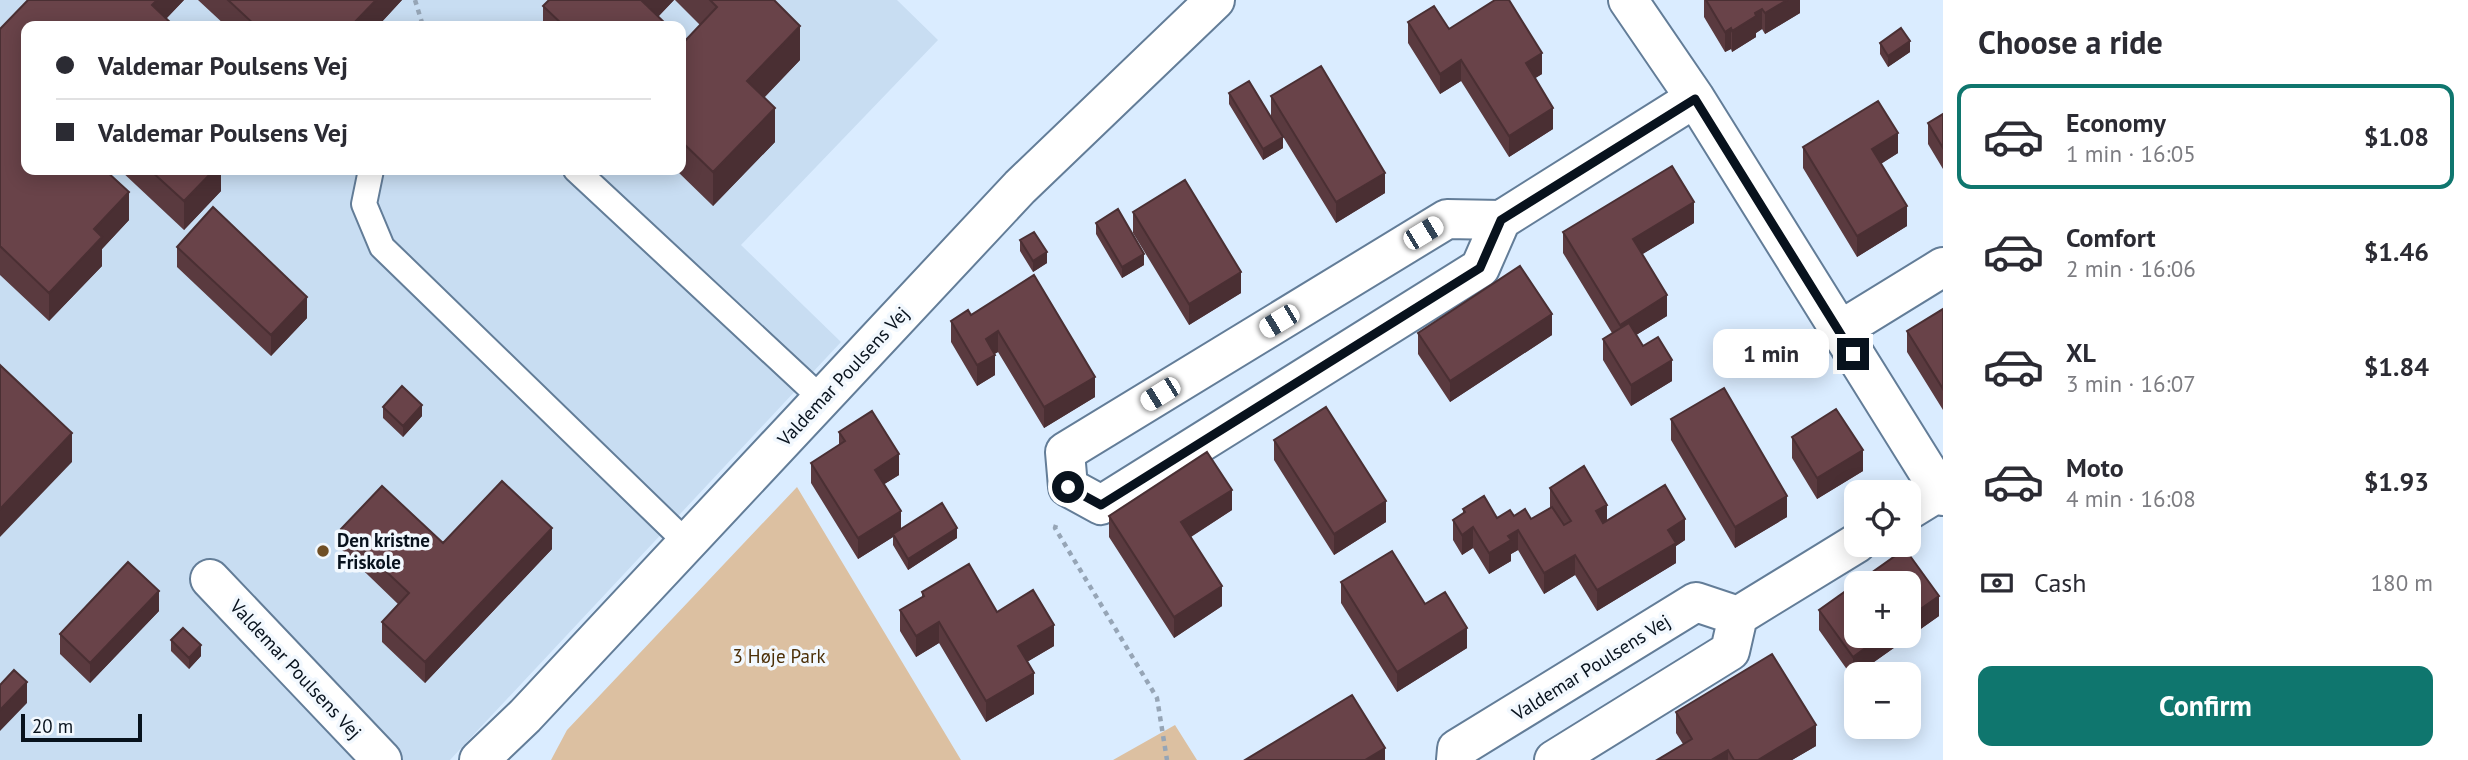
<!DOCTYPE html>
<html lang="en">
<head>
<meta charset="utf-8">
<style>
	body { margin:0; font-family:"PT Sans",sans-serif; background:#f7f7f7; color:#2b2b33; height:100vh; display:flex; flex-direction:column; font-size:26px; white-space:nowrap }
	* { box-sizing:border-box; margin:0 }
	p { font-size:23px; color:#7c7c81 }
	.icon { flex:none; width:38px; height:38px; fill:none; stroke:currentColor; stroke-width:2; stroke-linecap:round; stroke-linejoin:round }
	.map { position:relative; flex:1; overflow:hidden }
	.panel { display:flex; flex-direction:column; background:#fff; width:525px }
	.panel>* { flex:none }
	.hud { position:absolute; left:21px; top:21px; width:665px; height:154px; border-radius:14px; box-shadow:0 4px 18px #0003; display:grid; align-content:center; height:154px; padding:0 35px; background:#fff }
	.buttons { position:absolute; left:1844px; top:480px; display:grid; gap:14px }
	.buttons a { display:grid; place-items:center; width:77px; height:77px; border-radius:14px; background:#fff; box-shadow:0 4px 18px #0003; font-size:35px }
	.scale { position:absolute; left:21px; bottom:18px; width:121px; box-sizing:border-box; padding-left:7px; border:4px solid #08121d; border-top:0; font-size:19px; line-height:24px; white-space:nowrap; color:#08121d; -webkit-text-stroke:5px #f2f8fe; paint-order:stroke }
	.end { position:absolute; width:32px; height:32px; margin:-16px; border:9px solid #08121d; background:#fff; box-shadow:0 0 0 4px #fff }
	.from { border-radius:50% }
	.bubble { position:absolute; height:49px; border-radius:14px; background:#fff; box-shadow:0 4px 18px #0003; font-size:23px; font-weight:600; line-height:49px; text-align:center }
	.car { position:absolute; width:21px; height:42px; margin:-21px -10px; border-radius:9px; box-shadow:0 0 5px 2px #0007; background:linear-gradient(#fff 24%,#345 0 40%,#fff 0 76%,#345 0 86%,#fff 0) }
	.hud b { display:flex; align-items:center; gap:24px; height:66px; font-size:26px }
	.hud b+b { border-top:2px solid #e1e1e2 }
	.hud i { width:18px; height:18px; background:#2b2b33 }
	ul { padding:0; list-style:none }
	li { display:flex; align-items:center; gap:21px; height:105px; margin:0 14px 10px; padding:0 21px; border:4px solid transparent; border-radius:14px }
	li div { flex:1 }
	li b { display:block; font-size:26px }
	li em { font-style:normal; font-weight:600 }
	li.on { border-color:#0f766e }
	li>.icon { width:63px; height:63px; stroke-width:1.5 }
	h2 { padding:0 35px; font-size:32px; line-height:84px }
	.pay { display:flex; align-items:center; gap:18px; height:77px; padding:0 35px; font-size:26px }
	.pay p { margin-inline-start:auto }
	.button { display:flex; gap:14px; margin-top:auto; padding:14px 35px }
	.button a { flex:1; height:80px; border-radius:14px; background:#0f766e; color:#fff; font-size:28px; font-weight:600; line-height:80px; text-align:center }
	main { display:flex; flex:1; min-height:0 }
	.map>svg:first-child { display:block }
	.built { fill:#c8ddf2; fill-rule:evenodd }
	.park { fill:#dcc0a1 }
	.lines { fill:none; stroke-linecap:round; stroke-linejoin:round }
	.lane-casing { stroke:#637d98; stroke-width:28 }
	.street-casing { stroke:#637d98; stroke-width:42 }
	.path { stroke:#96a5b6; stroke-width:4.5; stroke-dasharray:5 5; stroke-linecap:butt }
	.lane { stroke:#fff; stroke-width:24 }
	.street { stroke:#fff; stroke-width:38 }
	.wall { fill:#5a3a3f }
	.shaded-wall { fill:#4a2f33 }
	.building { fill:#694349; stroke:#4a2f33; stroke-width:2 }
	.route { stroke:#08121d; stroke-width:9 }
	.poi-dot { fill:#6f4e25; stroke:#f2f8fe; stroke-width:2.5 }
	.labels { text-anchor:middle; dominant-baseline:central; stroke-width:7; stroke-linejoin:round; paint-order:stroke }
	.street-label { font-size:19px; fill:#08121d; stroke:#f2f8fe }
	.poi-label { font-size:19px; font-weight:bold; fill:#08121d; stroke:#f2f8fe; text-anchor:start }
	.park-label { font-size:19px; fill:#4c2f07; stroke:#f2f8fe }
</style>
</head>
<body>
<main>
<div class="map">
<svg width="1943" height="760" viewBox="0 0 1943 760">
	<rect width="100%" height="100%" fill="#daecff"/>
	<!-- built -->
	<path class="built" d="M0 0H897L938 40 741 245 841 342 450 760H0ZM26 26H681V170H26Z"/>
	<!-- park -->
	<path class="park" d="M797 487 961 760H551L567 730Z
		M1175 725 1197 760H1113Z"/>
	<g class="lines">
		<defs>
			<path id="lane" d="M371 170 364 204 382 247 687 543
				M576 170 822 399"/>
			<path id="street" d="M1628 0 1695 98 1943 496
				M1501 220 1447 219 1065 452 1068 487 1101 505 1480 268 1501 220 1695 98
				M1839 331 1943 267
				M1909 510 1940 491
				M210 579 382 760
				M479 760 525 716 1020 187 1215 0
				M1456 760 1457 749 1696 602 1738 616
				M1554 760 1730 651 1738 616 1857 543"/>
		</defs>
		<!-- lane casing -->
		<use href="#lane" class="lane-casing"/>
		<!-- street casing -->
		<use href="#street" class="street-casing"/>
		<!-- path -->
		<path class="path" d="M415 0 423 26
			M1056 525 1055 528 1157 698 1167 760"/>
		<!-- lane -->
		<use href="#lane" class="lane"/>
		<!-- street -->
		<use href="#street" class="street"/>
	</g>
	<!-- wall -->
	<path class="wall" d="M28 0H184L166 19 26 26V170L129 220 102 249V266L49 321 0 275V29Z
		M198 0H402L378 26H226Z
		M674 0 658 17 668 26H543V6Z
		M675 0H774L800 60 764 98 775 142 713 206 676 170H681V39L684 42 700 25Z
		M1704 0H1800V13L1765 34 1762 29 1756 33V37L1732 52 1731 49 1725 52 1704 17Z
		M1408 22 1449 29 1542 74 1535 78 1553 129 1509 157 1461 81 1440 94 1408 43Z
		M1880 43 1910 52 1888 67 1880 54Z
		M1229 93 1283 148 1263 160 1229 104Z
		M1271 96 1385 193 1336 223 1271 117Z
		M1943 114V169L1928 144V123Z
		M1803 147 1898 153 1881 164 1907 226 1857 257 1803 168Z
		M120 170H224L222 172 221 171V191L184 230Z
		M1133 212 1241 293 1189 325 1133 233Z
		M1096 223 1144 265 1122 278 1096 234Z
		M1694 223 1642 254 1667 316 1636 335 1643 346 1672 381 1631 406 1603 360V339L1612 333 1563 253V232Z
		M1020 240 1047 263 1033 272 1020 251Z
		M177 247 307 318 271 356 177 267Z
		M1034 275 1095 397 1044 428 998 352 994 354 995 375 977 386 951 342V321L971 315Z
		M1943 309V410L1907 352V331Z
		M1418 333 1552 335 1450 402 1418 354Z
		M383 407 422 416 403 437 383 418Z
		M1671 419 1787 517 1735 548 1671 440Z
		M839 432 899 475 884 484 901 529 957 538 908 570 893 545V537L858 559 811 483V463L839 445Z
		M1792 437 1863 471 1817 499 1792 458Z
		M1274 440 1386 522 1334 555 1274 460Z
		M1550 488 1607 520 1685 540 1676 546V563L1597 611 1575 575 1544 594 1518 550 1511 554V561L1489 574 1473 548 1462 555 1453 540V520L1463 514V509L1497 518 1514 516 1531 519 1550 508Z
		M1232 510 1191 537 1222 606 1174 638 1109 537V516Z
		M341 529 443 543 552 549 425 683 382 642V622L398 604 341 549Z
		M1341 582 1467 648 1397 692 1341 603Z
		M922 592 997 612 1054 646 1027 662 1034 694 986 722 939 643 916 657 900 631V610L922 597Z
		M1819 610 1939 616 1857 674 1853 678 1819 630Z
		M159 611 90 683 60 654V634Z
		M171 640 201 656 189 669 171 651Z
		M1676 712 1816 746 1792 760H1657L1683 744 1676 733Z"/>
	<!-- shaded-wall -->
	<path class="shaded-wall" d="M157 0H184L159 26 152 5Z
		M376 0H402L378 26H351Z
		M641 0H674L649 26Z
		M1787 0H1800V13L1765 34V13Z
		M1762 9V29L1756 33V37L1732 52V31L1755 13Z
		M800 26V60L747 115V81Z
		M1731 28V49L1725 52V32Z
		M1910 41V52L1888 67V56Z
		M1542 53V74L1526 84V63Z
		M1461 60V81L1440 94V74Z
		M775 108V142L713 206V172Z
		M1553 108V129L1509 157V136Z
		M1898 133V153L1872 169V149Z
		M1283 137V148L1263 160V149Z
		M214 170H221V191L184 230V201Z
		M1385 173V193L1336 223V202Z
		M129 192V220L102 249V266L49 321V293L94 229Z
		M1694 202V223L1633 260V239Z
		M1907 206V226L1857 257V236Z
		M1047 252V263L1033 272V261Z
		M1144 254V265L1122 278V267Z
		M1241 272V293L1189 325V304Z
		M1667 295V316L1620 345V325Z
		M307 297V318L271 356V335Z
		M1552 314V335L1450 402V381Z
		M998 331V352L986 359V339Z
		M995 355V375L977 386V365Z
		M1672 360V381L1631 406V385Z
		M1095 377V397L1044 428V407Z
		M422 405V416L403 437V426Z
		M72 433V462L0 537V509Z
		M1863 450V471L1817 499V478Z
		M899 454V475L875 490V470Z
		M1232 490V510L1181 543V522Z
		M1787 496V517L1735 548V527Z
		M1386 501V522L1334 555V534Z
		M1607 505V525L1596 532V511Z
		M901 511V532L893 534V537L858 559V538Z
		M1685 519V540L1676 546V563L1597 611V590L1668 530Z
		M1473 527V548L1462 555V535Z
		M552 528V549L425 683V662Z
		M957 528V538L908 570V559Z
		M1518 530V550L1511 554V561L1489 574V553L1508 536Z
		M1575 555V575L1544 594V573Z
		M1222 586V606L1174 638V617Z
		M159 591V611L90 683V663Z
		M1939 596V616L1857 674 1853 678V657L1883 635H1909V617Z
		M939 622V643L916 657V636Z
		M1054 625V646L1018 667V646Z
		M1467 628V648L1397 692V672Z
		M201 645V656L189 669V658Z
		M1034 673V694L986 722V701Z
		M27 682V703L0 731V710Z
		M1816 725V746L1792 760H1758Z
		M1385 748V760H1365Z
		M1728 750V760H1713V759Z"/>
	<!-- building -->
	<path class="building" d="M28 0H157L152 5 174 26H26V170H105L129 192 94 229 102 237 49 293 0 246V29Z
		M228 0H376L351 26H256Z
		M549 0H641L668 26H564L543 6Z
		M710 0H774L800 26 747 81 775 108 713 172 681 141V39L684 42 717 7Z
		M1495 0H1509L1542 53 1526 63 1553 108 1509 136 1461 60 1440 74 1408 22 1434 6 1449 29Z
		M1706 0H1787L1765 13 1762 9 1755 13 1756 16 1732 31 1731 28 1725 32Z
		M1901 28 1910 41 1888 56 1880 43Z
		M1321 66 1385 173 1336 202 1271 96Z
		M1249 81 1283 137 1263 149 1229 93Z
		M1878 101 1898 133 1872 149 1907 206 1857 236 1803 147Z
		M1943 114V148L1928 123Z
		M1672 166 1694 202 1633 239 1667 295 1620 325 1563 232Z
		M150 170H214L184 201Z
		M1185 180 1241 272 1189 304 1133 212Z
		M213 207 307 297 271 335 177 247Z
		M1118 209 1144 254 1122 267 1096 223Z
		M1034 232 1047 252 1033 261 1020 240Z
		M1520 266 1552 314 1450 381 1418 333Z
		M1034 275 1095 377 1044 407 998 331 986 339 995 355 977 365 951 321 968 310 971 315Z
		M1943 309V389L1907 331Z
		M1629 323 1643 346 1658 337 1672 360 1631 385 1603 339Z
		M0 365 72 433 0 509Z
		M402 386 422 405 403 426 383 407Z
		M1724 388 1787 496 1735 527 1671 419Z
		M1326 407 1386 501 1334 534 1274 440Z
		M1836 409 1863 450 1817 478 1792 437Z
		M872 411 899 454 875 470 901 511 858 538 811 463 845 441 839 432Z
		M1207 452 1232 490 1181 522 1222 586 1174 617 1109 516Z
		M1584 466 1607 505 1596 511 1603 523 1665 485 1685 519 1668 530 1676 543 1597 590 1575 555 1544 573 1518 530 1508 536 1511 540 1489 553 1473 527 1462 535 1453 520 1465 512 1463 509 1484 496 1497 518 1510 510 1514 516 1525 509 1531 519 1552 507 1564 525 1571 521 1550 488Z
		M502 481 552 528 425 662 382 622 409 593 341 529 382 486 443 543Z
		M942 503 957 528 908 559 893 534Z
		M1905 549 1939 596 1909 617V583H1857Z
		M1392 551 1425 604 1445 592 1467 628 1397 672 1341 582Z
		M128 562 159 591 90 663 60 634Z
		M969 564 997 612 1033 590 1054 625 1018 646 1034 673 986 701 939 622 916 636 900 610 924 596 922 592Z
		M1857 583V635H1883L1853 657 1819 610Z
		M183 628 201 645 189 658 171 640Z
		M1772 654 1816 725 1758 760H1734L1728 750 1713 759 1714 760H1657L1692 739 1676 712Z
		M14 670 27 682 0 710V685Z
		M1352 695 1385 748 1365 760H1245Z"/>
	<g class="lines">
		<!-- route -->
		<path class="route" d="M1068 487 1101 505 1480 268 1501 220 1695 99 1853 354"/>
	</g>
	<!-- markers -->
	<circle class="poi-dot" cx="323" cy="551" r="7"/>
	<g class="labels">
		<!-- street labels -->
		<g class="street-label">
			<text transform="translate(843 376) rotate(-47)">Valdemar Poulsens Vej</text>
			<text transform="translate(1591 667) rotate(-32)">Valdemar Poulsens Vej</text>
			<text transform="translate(296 669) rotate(47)">Valdemar Poulsens Vej</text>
		</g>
		<!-- poi labels -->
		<g class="poi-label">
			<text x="337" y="540">Den kristne<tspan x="337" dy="22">Friskole</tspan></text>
		</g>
		<!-- park labels -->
		<g class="park-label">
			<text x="779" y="656">3 Høje Park</text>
		</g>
	</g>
</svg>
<div class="buttons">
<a><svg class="icon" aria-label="locate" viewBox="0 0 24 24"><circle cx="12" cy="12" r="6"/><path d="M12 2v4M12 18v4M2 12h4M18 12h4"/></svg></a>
<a>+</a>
<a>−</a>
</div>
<div class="scale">20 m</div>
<i class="end from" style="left:1068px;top:487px"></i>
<i class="end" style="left:1853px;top:354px"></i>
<div class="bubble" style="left:1713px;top:329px;width:116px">1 min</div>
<i class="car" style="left:1423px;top:233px;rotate:59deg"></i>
<i class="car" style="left:1279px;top:321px;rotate:239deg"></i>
<i class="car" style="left:1160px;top:394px;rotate:238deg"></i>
<div class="hud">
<b><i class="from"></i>Valdemar Poulsens Vej</b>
<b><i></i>Valdemar Poulsens Vej</b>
</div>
</div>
<section class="panel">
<h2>Choose a ride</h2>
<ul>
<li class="on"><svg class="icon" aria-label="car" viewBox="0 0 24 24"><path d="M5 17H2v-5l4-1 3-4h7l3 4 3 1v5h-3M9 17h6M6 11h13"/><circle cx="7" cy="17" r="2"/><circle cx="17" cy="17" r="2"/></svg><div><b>Economy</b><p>1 min · 16:05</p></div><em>$1.08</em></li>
<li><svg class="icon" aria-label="car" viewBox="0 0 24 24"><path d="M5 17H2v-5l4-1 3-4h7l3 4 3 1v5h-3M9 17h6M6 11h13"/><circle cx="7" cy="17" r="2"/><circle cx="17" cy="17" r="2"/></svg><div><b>Comfort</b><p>2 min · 16:06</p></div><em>$1.46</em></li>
<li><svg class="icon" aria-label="car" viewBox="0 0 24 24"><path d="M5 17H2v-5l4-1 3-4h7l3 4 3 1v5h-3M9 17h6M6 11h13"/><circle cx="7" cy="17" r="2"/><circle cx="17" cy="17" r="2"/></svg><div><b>XL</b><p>3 min · 16:07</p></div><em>$1.84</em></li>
<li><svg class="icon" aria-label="car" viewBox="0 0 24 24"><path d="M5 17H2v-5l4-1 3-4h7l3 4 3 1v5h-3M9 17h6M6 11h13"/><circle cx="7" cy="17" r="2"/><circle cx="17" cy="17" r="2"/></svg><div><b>Moto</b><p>4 min · 16:08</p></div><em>$1.93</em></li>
</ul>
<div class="pay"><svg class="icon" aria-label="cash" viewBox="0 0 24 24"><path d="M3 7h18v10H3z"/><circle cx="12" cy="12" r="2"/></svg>Cash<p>180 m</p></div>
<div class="button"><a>Confirm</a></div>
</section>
</main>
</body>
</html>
